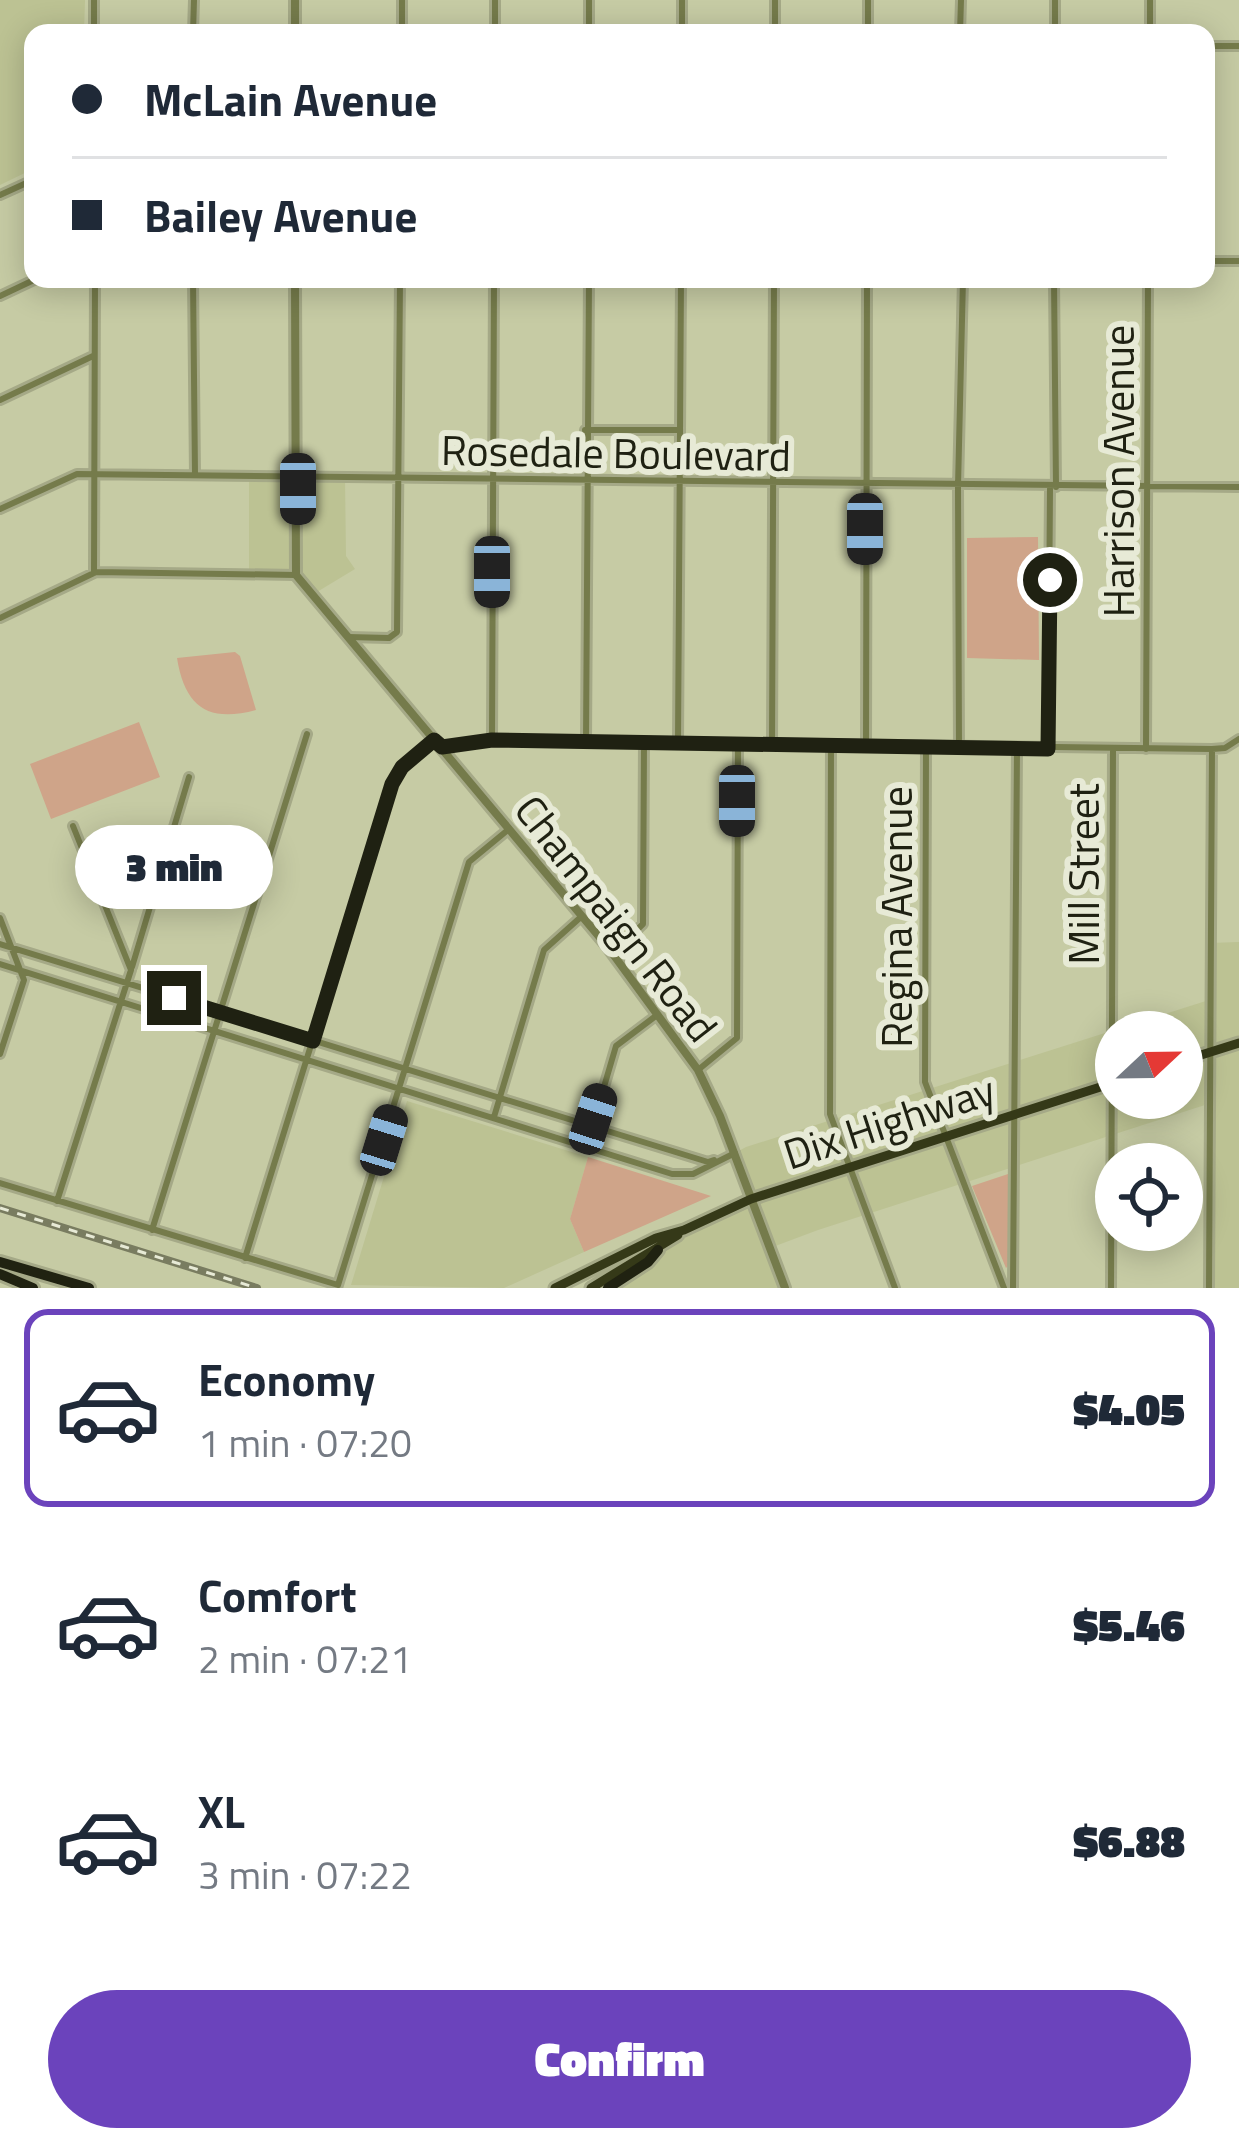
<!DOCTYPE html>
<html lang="en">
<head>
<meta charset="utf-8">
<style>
	body { margin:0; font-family:"Titillium Web",sans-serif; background:#f6f6f7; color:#1f2937; height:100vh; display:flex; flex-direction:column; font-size:45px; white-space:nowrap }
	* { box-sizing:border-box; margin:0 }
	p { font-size:39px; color:#747a83 }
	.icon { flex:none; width:66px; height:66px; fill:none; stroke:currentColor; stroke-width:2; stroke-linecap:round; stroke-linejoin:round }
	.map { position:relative; height:1288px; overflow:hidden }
	.side { display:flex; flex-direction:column; background:#fff; flex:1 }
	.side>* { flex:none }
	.banner { position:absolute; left:24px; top:24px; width:1191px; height:264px; border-radius:24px; box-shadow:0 6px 30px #0003; display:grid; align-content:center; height:264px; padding:0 48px; background:#fff }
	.needle { width:78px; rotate:68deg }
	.fabs { position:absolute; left:1095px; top:1011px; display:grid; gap:24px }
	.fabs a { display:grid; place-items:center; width:108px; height:108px; border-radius:50%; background:#fff; box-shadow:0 6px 30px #0003; font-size:60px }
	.end { position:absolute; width:54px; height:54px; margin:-27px; border:15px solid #1f2112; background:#fff; box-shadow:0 0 0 6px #fff }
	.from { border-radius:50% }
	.bubble { position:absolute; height:84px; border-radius:42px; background:#fff; box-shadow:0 6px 30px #0003; font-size:39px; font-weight:800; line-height:84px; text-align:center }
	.car { position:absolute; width:36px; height:72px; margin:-36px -18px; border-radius:15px; box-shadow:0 0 9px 3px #0007; background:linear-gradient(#222 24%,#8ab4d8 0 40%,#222 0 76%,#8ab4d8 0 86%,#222 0) }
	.banner b { display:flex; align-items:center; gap:42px; height:114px; font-size:45px }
	.banner b+b { border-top:3px solid #e0e1e3 }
	.banner i { width:30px; height:30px; background:#1f2937 }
	ul { padding:21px 0 0; list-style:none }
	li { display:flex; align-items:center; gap:36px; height:198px; margin:0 24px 18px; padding:0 24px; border:6px solid transparent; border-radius:24px }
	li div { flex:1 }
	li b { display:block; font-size:45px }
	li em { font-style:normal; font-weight:800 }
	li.current { border-color:#6b43bc }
	li>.icon { width:108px; height:108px; stroke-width:1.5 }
	.cta { display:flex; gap:24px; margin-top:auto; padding:24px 48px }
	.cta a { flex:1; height:138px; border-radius:72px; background:#6b43bc; color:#fff; font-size:48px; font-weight:800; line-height:138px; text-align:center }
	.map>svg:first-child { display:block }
	.built { fill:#bcc293; fill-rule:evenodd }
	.green { fill:#cfa489 }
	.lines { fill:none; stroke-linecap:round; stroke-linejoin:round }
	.minor-casing { stroke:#a5a987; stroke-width:12 }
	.tertiary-casing { stroke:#a5a987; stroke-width:14 }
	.primary-casing { stroke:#a5a987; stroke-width:15 }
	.motorway-casing { stroke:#a5a987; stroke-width:16 }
	.minor { stroke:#757b4b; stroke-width:6 }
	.tertiary { stroke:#757b4b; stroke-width:8 }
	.primary { stroke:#353918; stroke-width:9 }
	.motorway { stroke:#202211; stroke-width:10 }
	.rail-casing { stroke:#797c60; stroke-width:8 }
	.rail { stroke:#e7ead6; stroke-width:3; stroke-dasharray:9; stroke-linecap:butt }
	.route { stroke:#1f2112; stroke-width:15 }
	.labels { text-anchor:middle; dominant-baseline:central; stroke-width:12; stroke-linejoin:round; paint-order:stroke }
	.street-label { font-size:42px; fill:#1f2112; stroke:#e7ead6 }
</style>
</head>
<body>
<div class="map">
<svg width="1239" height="1288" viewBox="0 0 1239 1288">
	<rect width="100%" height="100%" fill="#c6cba4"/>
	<!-- built -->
	<path class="built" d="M0 0H85L84 33H33V169L0 185Z
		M249 476 345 478 346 556 355 569 312 595 296 575 249 574Z
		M1239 942V1288H1209L1208 1104 818 1230 770 1248 785 1288H611L684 1230 751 1199 735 1153 746 1147 1209 1000 1210 943ZM1116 1032H1182V1098H1116Z
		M407 1101 588 1157 570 1219 584 1252 504 1288 351 1285Z"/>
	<!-- green -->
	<path class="green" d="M1038 537 1039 660 967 658V538Z
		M235 652 240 656 256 710C208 723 185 707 177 658Z
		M139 722 160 777 51 819 30 764Z
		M588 1157 711 1196 584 1252 570 1219Z
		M1008 1174V1266L1006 1268 972 1186Z"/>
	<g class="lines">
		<defs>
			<path id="minor" d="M94 33V0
				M193 33 194 0
				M402 33V0
				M495 33V0
				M589 33V0
				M682 33V0
				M775 33V0
				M868 33V0
				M960 33 961 0
				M1055 33V0
				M1150 33V0
				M1206 46H1239
				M0 195 33 180
				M1206 261H1239
				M193 279 195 475
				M1054 279 1056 487
				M0 296 36 279
				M0 400 93 356
				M585 430H678
				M0 509 77 474 1239 487
				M94 573 95 279
				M0 618 96 572 296 575
				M348 637 389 638 397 632 400 279
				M492 740 494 279
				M586 742 589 279
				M678 744 681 279
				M772 745 774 279
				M831 746 830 1114 895 1288
				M866 746 867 279
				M442 747 492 740 1212 749 1225 748 1239 739
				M959 747 958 486 963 279
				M926 748 925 1082 1004 1288
				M1048 749 1050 489
				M1146 749 1148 279
				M0 918 24 980 0 1054
				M0 944 708 1162 714 1160
				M613 953 643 924 644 743
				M0 964 672 1174H693L735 1153
				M132 967 189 777
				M698 1070 737 1038 738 744
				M494 1117 544 950 582 916
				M586 1148 616 1046 657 1015
				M0 1183 338 1285 469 862 509 829
				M57 1201 131 970 73 826
				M152 1230 307 734
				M245 1258 392 784 402 767 434 740
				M1013 1288 1017 749
				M1111 1288 1113 749
				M1209 1288 1212 749"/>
			<path id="tertiary" d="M295 33V0
				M295 279 296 575 607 946 698 1070 720 1116 785 1288"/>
			<path id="primary" d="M1182 1061 1239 1043
				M555 1288 656 1238 684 1230 751 1199 1116 1082
				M591 1288 678 1235"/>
			<path id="motorway" d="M0 1262 89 1288
				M0 1274 33 1288
				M608 1288 648 1262 658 1250"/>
		</defs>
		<!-- minor casing -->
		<use href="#minor" class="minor-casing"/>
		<!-- tertiary casing -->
		<use href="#tertiary" class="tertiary-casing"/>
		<!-- primary casing -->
		<use href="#primary" class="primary-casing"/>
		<!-- motorway casing -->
		<use href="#motorway" class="motorway-casing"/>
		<!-- minor -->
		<use href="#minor" class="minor"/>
		<!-- tertiary -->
		<use href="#tertiary" class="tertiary"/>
		<!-- primary -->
		<use href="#primary" class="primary"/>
		<!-- motorway -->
		<use href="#motorway" class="motorway"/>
		<defs>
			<path id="rail" d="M0 1208 257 1288"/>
		</defs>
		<!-- rail casing -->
		<use href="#rail" class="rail-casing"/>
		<!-- rail -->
		<use href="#rail" class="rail"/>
	</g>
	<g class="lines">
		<!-- route -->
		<path class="route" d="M174 998 313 1041 392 784 402 767 434 740 442 747 492 740 1048 749 1050 580"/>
	</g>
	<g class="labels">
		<!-- street labels -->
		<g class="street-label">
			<text transform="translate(616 452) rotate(1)">Rosedale Boulevard</text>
			<text transform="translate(1118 471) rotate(-90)">Harrison Avenue</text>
			<text transform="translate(1083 874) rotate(-90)">Mill Street</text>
			<text transform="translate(896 917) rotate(-90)">Regina Avenue</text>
			<text transform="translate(617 918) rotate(52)">Champaign Road</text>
			<text transform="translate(889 1121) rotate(-18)">Dix Highway</text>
		</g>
	</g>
</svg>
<div class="fabs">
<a><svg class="needle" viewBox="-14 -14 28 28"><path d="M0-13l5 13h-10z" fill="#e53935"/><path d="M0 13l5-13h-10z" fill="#747a83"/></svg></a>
<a><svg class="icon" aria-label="locate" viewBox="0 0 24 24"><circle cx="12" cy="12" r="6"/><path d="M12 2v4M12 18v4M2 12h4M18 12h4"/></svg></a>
</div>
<i class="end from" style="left:1050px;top:580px"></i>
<i class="end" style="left:174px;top:998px"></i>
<div class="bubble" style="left:75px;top:825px;width:198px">3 min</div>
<i class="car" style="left:298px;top:489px;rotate:180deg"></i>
<i class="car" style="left:865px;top:529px;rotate:180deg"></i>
<i class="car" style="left:492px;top:572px;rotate:180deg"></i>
<i class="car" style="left:737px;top:801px;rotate:180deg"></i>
<i class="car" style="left:593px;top:1119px;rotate:18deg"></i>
<i class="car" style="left:384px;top:1140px;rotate:17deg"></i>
<div class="banner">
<b><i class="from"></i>McLain Avenue</b>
<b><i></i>Bailey Avenue</b>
</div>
</div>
<section class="side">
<ul>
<li class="current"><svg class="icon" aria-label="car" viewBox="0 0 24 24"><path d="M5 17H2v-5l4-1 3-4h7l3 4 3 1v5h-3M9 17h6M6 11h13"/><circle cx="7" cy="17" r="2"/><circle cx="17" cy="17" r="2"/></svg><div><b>Economy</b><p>1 min · 07:20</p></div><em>$4.05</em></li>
<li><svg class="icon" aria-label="car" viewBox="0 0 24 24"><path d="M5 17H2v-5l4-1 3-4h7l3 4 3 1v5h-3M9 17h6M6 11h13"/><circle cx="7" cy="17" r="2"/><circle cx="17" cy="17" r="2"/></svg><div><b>Comfort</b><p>2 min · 07:21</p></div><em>$5.46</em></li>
<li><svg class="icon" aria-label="car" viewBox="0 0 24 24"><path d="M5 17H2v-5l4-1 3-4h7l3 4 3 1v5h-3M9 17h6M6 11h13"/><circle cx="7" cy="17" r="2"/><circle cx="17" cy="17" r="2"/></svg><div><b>XL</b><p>3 min · 07:22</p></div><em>$6.88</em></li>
</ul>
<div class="cta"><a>Confirm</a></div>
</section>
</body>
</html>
